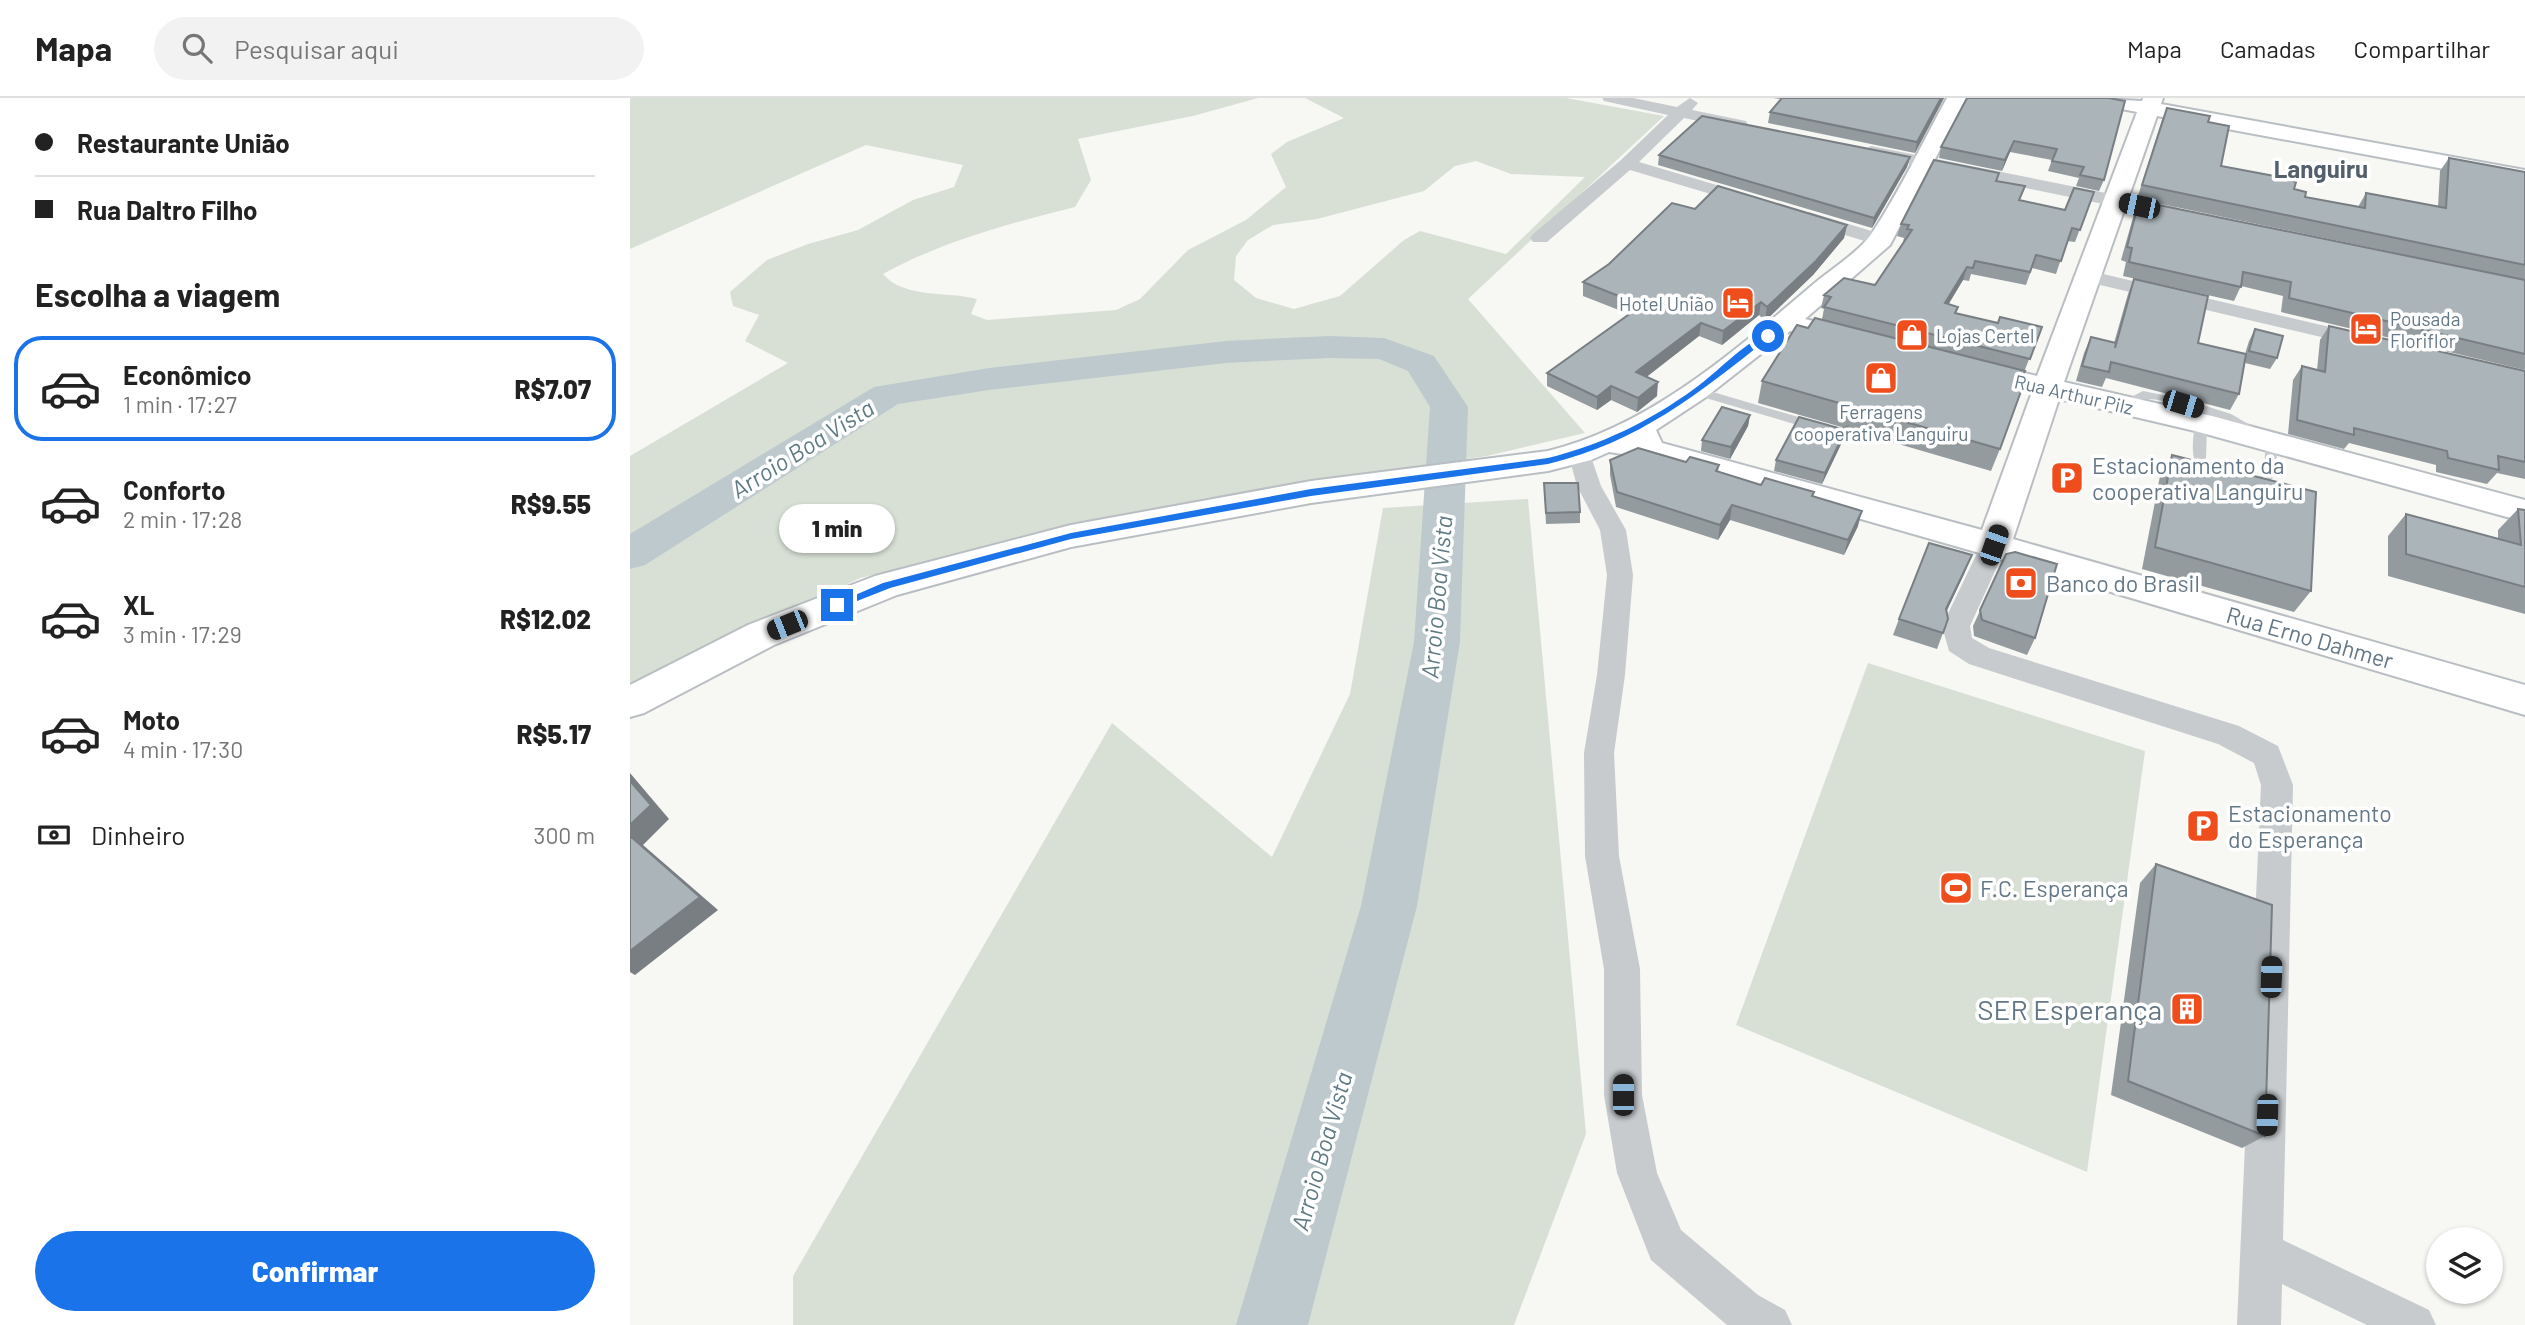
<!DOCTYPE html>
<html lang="pt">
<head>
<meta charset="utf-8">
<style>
	body { margin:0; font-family:Barlow,sans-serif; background:#f2f2f2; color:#222; height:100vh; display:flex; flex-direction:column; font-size:26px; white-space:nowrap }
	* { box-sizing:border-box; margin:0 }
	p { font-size:23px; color:#767676 }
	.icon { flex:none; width:38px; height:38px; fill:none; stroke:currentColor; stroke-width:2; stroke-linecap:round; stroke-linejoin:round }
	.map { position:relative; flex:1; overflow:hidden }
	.side { display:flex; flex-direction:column; background:#fff; width:630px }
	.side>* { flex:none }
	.banner { display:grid; align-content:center; height:154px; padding:0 35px; background:#fff }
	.controls { position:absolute; left:1796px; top:1129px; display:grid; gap:14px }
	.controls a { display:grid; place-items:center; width:77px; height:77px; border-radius:50%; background:#fff; box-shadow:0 2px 5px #0004; font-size:35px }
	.end { position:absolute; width:32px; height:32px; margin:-16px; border:9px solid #1a73e8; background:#fff; box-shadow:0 0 0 4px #fff }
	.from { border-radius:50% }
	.bubble { position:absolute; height:49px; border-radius:24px; background:#fff; box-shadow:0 2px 5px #0004; font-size:23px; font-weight:800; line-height:49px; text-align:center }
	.car { position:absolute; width:21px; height:42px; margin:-21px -10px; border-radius:9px; box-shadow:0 0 5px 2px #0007; background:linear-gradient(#222 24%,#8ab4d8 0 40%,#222 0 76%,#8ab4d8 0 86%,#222 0) }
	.banner b { display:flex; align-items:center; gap:24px; height:66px; font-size:26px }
	.banner b+b { border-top:2px solid #e0e0e0 }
	.banner i { width:18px; height:18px; background:#222 }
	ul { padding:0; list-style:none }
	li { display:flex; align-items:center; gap:21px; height:105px; margin:0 14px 10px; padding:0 21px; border:4px solid transparent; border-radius:28px }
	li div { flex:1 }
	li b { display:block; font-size:26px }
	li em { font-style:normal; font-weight:800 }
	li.selected { border-color:#1a73e8 }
	li>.icon { width:63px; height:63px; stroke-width:1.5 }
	h2 { padding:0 35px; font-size:32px; line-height:84px }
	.pay { display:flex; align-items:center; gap:18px; height:77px; padding:0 35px; font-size:26px }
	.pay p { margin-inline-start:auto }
	.cta { display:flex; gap:14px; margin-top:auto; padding:14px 35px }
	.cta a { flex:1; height:80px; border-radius:42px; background:#1a73e8; color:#fff; font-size:28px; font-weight:800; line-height:80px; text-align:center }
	header { display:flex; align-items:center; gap:42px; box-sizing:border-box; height:98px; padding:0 35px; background:#fff; border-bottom:2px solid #e0e0e0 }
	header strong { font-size:33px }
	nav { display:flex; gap:38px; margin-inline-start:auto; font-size:24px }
	.search { width:490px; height:63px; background:#f2f2f2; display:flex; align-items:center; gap:18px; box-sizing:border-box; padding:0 24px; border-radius:38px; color:#767676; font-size:26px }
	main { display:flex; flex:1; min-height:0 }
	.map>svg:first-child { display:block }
	.green { fill:#d8e0d5; fill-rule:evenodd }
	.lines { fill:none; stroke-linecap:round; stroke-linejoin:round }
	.river { fill:#bdc9cd; fill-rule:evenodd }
	.secondary-casing { stroke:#b9bec3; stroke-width:4 }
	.lane { fill:#c7cbce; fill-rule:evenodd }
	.street { fill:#c7cbce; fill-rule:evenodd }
	.secondary { fill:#fff; fill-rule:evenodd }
	.wall { fill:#939b9f }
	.shaded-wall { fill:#787e82 }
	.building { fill:#abb4b9; stroke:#787e82; stroke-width:2 }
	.route { fill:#1a73e8 }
	.labels { text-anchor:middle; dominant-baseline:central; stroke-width:7; stroke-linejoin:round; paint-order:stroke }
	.far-poi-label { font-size:19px; fill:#647787; stroke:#fff; text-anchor:start }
	.far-street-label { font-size:19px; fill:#647787; stroke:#fff }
	.poi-label { font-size:23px; fill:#647787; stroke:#fff; text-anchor:start }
	.street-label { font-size:23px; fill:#647787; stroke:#fff }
	.far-district-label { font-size:24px; font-weight:bold; fill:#53606c; stroke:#fff }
	.water-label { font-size:24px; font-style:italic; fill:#5f7a83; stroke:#fff }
	.near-poi-label { font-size:28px; fill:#647787; stroke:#fff; text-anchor:end }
</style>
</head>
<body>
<header>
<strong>Mapa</strong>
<div class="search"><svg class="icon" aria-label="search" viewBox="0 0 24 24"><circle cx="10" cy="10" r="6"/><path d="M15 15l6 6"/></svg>Pesquisar aqui</div>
<nav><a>Mapa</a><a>Camadas</a><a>Compartilhar</a></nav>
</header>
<main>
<section class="side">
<div class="banner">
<b><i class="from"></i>Restaurante União</b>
<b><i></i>Rua Daltro Filho</b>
</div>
<h2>Escolha a viagem</h2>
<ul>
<li class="selected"><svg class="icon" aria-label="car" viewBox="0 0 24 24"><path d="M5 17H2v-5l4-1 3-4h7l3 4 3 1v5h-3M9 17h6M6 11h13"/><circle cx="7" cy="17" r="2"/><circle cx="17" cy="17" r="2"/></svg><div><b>Econômico</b><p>1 min · 17:27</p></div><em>R$7.07</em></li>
<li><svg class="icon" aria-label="car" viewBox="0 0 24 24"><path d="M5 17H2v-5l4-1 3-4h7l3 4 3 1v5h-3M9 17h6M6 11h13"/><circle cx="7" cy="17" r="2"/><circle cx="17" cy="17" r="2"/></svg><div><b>Conforto</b><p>2 min · 17:28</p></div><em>R$9.55</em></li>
<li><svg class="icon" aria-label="car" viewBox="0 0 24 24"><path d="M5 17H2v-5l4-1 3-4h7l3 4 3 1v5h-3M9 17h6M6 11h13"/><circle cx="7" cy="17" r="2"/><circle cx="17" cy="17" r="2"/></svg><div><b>XL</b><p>3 min · 17:29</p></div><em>R$12.02</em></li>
<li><svg class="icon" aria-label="car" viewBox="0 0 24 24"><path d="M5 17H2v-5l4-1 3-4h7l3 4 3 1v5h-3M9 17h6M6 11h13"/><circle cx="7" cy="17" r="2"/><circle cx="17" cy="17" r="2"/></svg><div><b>Moto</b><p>4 min · 17:30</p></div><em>R$5.17</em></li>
</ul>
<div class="pay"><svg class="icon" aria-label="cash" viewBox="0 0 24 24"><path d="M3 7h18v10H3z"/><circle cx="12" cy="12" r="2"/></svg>Dinheiro<p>300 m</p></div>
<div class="cta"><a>Confirmar</a></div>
</section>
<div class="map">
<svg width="1895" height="1227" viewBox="0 0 1895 1227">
	<rect width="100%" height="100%" fill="#f7f7f4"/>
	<!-- green -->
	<path class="green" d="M0 0H628L563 18 448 41 461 82 445 109C378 126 313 143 253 176 274 201 317 193 347 201L341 216 357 222 486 212 510 201 558 152 616 122 656 89 641 56 657 44 714 20 675 0H936L1034 18 838 201 955 335 857 358 576 400 230 480 0 592V358L158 265 115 243 129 217 103 208 100 194 137 162 178 146 228 132 283 102 324 89 333 67 236 47 0 151ZM846 63 881 76 955 79 876 156 790 133 774 142 710 198 664 211 626 200 604 182 606 158 618 142 643 127 687 121 794 93 825 68Z
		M898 401 956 1036 884 1227H163V1178L482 625 642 759 720 596 753 410Z
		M1238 565 1515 653 1457 1074 1106 927Z"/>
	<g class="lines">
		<!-- river -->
		<path class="river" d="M699 238 754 240 804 258 838 309 830 544 787 808 678 1227H606L731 808 784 544 800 309 778 273 749 261 699 260 596 265 359 292 268 306 15 467 0 471V436L244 289 359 270 596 243Z"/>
		<defs>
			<path id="secondary" d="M1317 0H1337L1260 147 1175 221 1238 236 1242 242 1238 248 1228 250 1160 233 1076 299 1026 332 1032 345 1352 432 1402 294 1330 277 1326 271 1330 265 1340 262 1407 278 1507 14 1456 4 1453 0 1512 3 1513 0H1533L1531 6 1895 72V86L1527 18 1434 284 1582 318 1895 402V424L1565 333 1429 301 1383 441 1895 587V617L1353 456 1018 360 979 354 961 362 918 373 681 405 441 449 267 497 144 547 14 615 0 619V587L118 527 245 478 441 427 681 383 918 353C1021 328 1107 251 1186 184 1202 171 1231 152 1242 135 1270 93 1292 45 1317 0Z"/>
		</defs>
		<!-- secondary casing -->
		<use href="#secondary" class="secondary-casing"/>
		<!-- lane -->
		<path class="lane" d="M1066 289 1192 326 1194 329 1188 333 1062 296 1060 293Z
			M1513 293 1557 302 1601 316 1646 342 1648 345 1645 377 1631 393 1613 392V386L1623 385 1633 376 1636 347C1600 326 1559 303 1517 301 1509 301 1499 308 1491 311L1485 307Z
			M1571 321 1577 325 1576 362 1590 378 1584 382C1558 373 1562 348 1565 325Z"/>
		<!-- street -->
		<path class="street" d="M972 0H1003L1047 9 1060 0 1068 5 1062 12 1116 23 1118 27 1116 31 1110 32 1054 20 1009 64 1127 99 1130 103 1121 108 1000 72 917 144H903L900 140 903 136 991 62 1038 17 974 3Z
			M1241 48 1546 109 1555 115 1546 121 1235 57 1232 53Z
			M1179 114 1258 138 1261 142 1251 148 1172 124 1170 120Z
			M1456 172 1734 237 1742 238 1745 243 1742 248 1734 249 1449 182 1446 178 1449 174Z
			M950 347 958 350 971 388 996 432 1003 477 995 577 984 655 989 758 1010 871 1012 997 1027 1075 1051 1132 1128 1197 1155 1212 1162 1227H1097L1021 1162 987 1075 974 997V871L955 758 954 655 967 577 977 477 970 432 947 388 938 355 942 350Z
			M1364 438 1373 441 1377 447 1340 528 1342 540 1359 550 1609 628 1648 648 1663 687 1653 1142 1799 1212 1806 1227H1737L1652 1186 1651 1227H1607L1631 687 1624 665 1588 646 1339 566 1319 553 1312 528 1351 447 1355 441Z"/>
		<!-- secondary -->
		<use href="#secondary" class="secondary"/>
	</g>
	<!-- wall -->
	<path class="wall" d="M1143 0H1314L1285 55 1138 25 1140 14 1151 1Z
		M1479 0 1474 82 1469 93 1446 88 1449 80 1418 73 1422 62 1380 54 1372 73 1309 60 1311 49Z
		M1537 10 1578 24 1591 68 1664 91 1675 99 1728 109 1736 95 1808 109 1810 73 1819 60 1895 74V272L1651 214 1653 198 1611 188 1604 203 1493 178 1496 164 1491 162 1504 116 1509 103 1786 159 1507 101 1532 22Z
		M1029 57 1280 59 1277 69 1242 130 1028 67Z
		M1369 75 1367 83 1390 102 1435 112 1464 94 1445 144 1437 143 1426 176 1402 170 1396 187 1341 176 1339 183 1333 182 1318 206 1328 209 1326 215 1368 225 1412 229 1390 284 1370 351 1361 373 1217 331 1214 340 1192 386 1144 373 1146 362 1215 330 1128 305 1132 283 1178 230 1192 221 1194 211 1191 210 1194 197 1245 187 1274 144H1273L1274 140 1267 138 1271 126Z
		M1065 111 1217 127 1214 140 1183 177 1135 223 1129 217 1092 247 1069 238 1016 279 1027 298 1007 314 981 302 967 312 917 288V275L999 216 953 198V184Z
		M1504 181 1568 245 1615 256 1619 243 1625 231 1647 260 1640 271 1615 265 1609 296 1600 312 1476 280 1472 289 1446 283 1454 255 1461 239 1484 245 1498 196Z
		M1699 228 1895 273V381L1867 375 1857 386 1806 374V367L1719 345 1714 351 1658 336 1663 282 1672 268 1687 272 1690 242Z
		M1120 317 1118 328 1100 361 1071 353 1072 342Z
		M1542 357 1681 493 1664 514 1512 471 1530 378Z
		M980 362 1089 367 1088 374 1131 387 1184 394 1183 398 1228 428 1214 457 1100 422 1088 442 986 409 980 377Z
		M914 385 950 414V425L916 426Z
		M1888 411 1895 412V516L1758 478V438L1776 416 1868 441V432Z
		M1376 456 1405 540 1397 557 1344 538 1343 528Z
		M1335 474 1317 512 1313 535 1307 551 1263 537 1269 521Z
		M1526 766 1635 1038 1612 1050 1481 997 1510 785Z"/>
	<!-- shaded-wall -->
	<path class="shaded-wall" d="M1311 0H1314L1285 55 1287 44Z
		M1384 43 1380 54 1372 73 1375 62Z
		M1280 59 1277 69 1242 130 1244 120Z
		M1217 127 1214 140 1183 177 1135 223 1137 209Z
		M1337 169 1333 182 1311 219 1315 205Z
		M1131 204 1129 217 1092 247 1093 233Z
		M1071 225 1069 238 1005 288 1006 274Z
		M1028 284 1027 298 1007 314 1008 300Z
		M981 288V302L967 312V299Z
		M1120 317 1118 328 1100 361 1101 349Z
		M1217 329 1214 340 1192 386 1195 375Z
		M1102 407 1100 422 1088 442 1090 427Z
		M1232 413 1228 428 1214 457 1218 442Z
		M1342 457 1335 474 1310 527 1316 511Z
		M0 675 39 721 13 747 88 812 5 877 0 874Z"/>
	<!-- building -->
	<path class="building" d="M1152 0H1311L1287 44 1140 14Z
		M1337 0H1479L1495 3 1474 82 1450 77 1454 69 1422 63 1427 51 1384 43 1375 62 1311 49Z
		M1537 10 1580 18 1578 24 1599 28 1591 68 1655 80 1666 84 1664 91 1676 94 1675 99 1735 110 1736 95 1816 110 1819 60 1895 74V167L1512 87Z
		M1072 18 1280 59 1244 120 1029 57Z
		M1304 62 1369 75 1366 83 1395 88 1389 102 1435 112 1444 90 1464 94 1450 132 1442 130 1431 163 1406 157 1400 174 1345 163 1343 170 1337 169 1315 205 1328 209 1325 215 1368 225 1370 219 1412 229 1400 261 1194 209 1201 199 1194 197 1214 180 1245 187 1282 132 1277 131 1279 127 1271 126Z
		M1088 88 1217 127 1186 163 1137 209 1131 204 1093 233 1071 225 1006 274 1028 284 1008 300 981 288 967 299 917 275 1012 207 953 184 979 166 1042 105 1065 111Z
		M1509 103 1895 182V256L1659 200 1661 184 1613 174 1611 189 1499 164 1502 150 1497 149Z
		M1504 181 1578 198 1568 245 1616 256 1609 296 1481 264 1479 274 1452 268 1461 239 1486 245 1485 250Z
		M1185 220 1395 273 1390 284 1394 285 1370 351 1132 283 1167 227 1178 230Z
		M1699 228 1895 273V364L1868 358 1869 372 1818 360 1817 353 1724 330V337L1667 322 1672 268 1695 274Z
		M1625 231 1653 238 1647 260 1619 253Z
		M1092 309 1120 317 1101 349 1072 342Z
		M1169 319 1212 331 1217 329 1195 375 1146 362Z
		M1008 350 1056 364 1060 359 1089 367 1086 373 1131 387 1135 380 1184 394 1182 398 1232 413 1218 442 1102 407 1090 427 987 394 980 362Z
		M1542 357 1686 394 1681 493 1525 449Z
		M914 385H948L950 414 916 415Z
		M1888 411 1895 412V489L1776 456V416L1891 447Z
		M1299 445 1342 457 1316 511 1318 521 1313 535 1269 521Z
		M1385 454 1427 466 1405 540 1352 522 1350 512 1376 456Z
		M0 683 21 707 0 727Z
		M0 738 70 799 0 853Z
		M1526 766 1642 807 1635 1038 1498 983Z"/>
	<!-- route -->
	<path class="route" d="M1138 235 1140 239C1068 296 1009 344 918 366L681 398 441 441 260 490 207 511 202 507 253 485 441 435 681 391 918 360C971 347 1020 323 1064 291 1088 274 1111 247 1138 235Z"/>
	<!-- icons -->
	<defs>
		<symbol id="hotel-square" viewBox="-11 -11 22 22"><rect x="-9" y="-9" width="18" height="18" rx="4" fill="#ef4e1c" stroke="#fff"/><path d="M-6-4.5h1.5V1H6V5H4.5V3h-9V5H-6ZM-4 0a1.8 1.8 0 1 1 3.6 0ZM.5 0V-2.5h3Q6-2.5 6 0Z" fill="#fff"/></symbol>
		<symbol id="shop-square" viewBox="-11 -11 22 22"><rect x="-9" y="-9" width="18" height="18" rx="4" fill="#ef4e1c" stroke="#fff"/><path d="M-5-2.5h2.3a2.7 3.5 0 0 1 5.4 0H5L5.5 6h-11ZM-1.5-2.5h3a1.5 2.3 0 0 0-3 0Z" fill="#fff"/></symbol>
		<symbol id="parking-square" viewBox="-11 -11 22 22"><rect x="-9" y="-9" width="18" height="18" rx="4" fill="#ef4e1c" stroke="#fff"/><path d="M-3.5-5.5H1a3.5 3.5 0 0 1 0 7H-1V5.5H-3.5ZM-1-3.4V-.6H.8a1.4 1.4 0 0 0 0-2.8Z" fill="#fff"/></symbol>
		<symbol id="bank-square" viewBox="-11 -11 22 22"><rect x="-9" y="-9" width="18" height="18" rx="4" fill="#ef4e1c" stroke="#fff"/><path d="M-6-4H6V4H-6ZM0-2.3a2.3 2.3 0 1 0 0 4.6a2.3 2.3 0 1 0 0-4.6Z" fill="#fff"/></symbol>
		<symbol id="stadium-square" viewBox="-11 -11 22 22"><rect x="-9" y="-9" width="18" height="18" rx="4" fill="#ef4e1c" stroke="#fff"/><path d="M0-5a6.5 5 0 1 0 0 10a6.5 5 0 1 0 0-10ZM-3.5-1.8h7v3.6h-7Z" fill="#fff"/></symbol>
		<symbol id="building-square" viewBox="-11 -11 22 22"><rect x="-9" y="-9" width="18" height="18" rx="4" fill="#ef4e1c" stroke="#fff"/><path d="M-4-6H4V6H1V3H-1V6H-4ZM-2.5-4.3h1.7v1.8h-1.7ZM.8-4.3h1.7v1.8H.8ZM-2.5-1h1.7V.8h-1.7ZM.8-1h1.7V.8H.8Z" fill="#fff"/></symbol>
	</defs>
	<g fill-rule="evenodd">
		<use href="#hotel-square" x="1089" y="186" width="38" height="38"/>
		<use href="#hotel-square" x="1717" y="212" width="38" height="38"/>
		<use href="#shop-square" x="1263" y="218" width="38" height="38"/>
		<use href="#shop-square" x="1232" y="261" width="38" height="38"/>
		<use href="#parking-square" x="1418" y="361" width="38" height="38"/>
		<use href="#bank-square" x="1372" y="466" width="38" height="38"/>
		<use href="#parking-square" x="1554" y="709" width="38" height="38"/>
		<use href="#stadium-square" x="1307" y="771" width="38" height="38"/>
		<use href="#building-square" x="1538" y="892" width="38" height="38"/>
	</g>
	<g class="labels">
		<!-- far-poi labels -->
		<g class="far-poi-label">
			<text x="1084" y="205" text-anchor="end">Hotel União</text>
			<text x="1760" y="220">Pousada<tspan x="1760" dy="22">Floriflor</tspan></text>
			<text x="1306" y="237">Lojas Certel</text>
			<text x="1251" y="313" text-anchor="middle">Ferragens<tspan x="1251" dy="22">cooperativa Languiru</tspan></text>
		</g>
		<!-- far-street labels -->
		<g class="far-street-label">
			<text transform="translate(1444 296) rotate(13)">Rua Arthur Pilz</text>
		</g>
		<!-- poi labels -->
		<g class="poi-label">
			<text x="1462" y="367">Estacionamento da<tspan x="1462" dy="26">cooperativa Languiru</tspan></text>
			<text x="1416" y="485">Banco do Brasil</text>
			<text x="1598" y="715">Estacionamento<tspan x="1598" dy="26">do Esperança</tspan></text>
			<text x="1350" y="790">F.C. Esperança</text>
		</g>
		<!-- street labels -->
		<g class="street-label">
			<text transform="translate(1680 539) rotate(16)">Rua Erno Dahmer</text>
		</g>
		<!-- far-district labels -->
		<g class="far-district-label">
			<text x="1691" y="70">Languiru</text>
		</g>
		<!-- water labels -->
		<g class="water-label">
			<text transform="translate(172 350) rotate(-32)">Arroio Boa Vista</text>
			<text transform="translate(806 499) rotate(-85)">Arroio Boa Vista</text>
			<text transform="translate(691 1053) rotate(-74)">Arroio Boa Vista</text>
		</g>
		<!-- near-poi labels -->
		<g class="near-poi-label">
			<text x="1532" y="911">SER Esperança</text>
		</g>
	</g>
</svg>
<div class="controls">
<a><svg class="icon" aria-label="layers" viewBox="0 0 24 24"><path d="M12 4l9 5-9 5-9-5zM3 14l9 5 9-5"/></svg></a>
</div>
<i class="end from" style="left:1138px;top:238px"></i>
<i class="end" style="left:207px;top:507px"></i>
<div class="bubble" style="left:149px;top:406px;width:116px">1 min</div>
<i class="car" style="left:1509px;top:108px;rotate:282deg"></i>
<i class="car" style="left:1553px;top:306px;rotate:107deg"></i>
<i class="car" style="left:1364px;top:447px;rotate:19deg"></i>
<i class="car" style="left:157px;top:527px;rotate:248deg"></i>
<i class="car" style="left:1641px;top:879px;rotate:2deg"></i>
<i class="car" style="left:993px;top:997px;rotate:0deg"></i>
<i class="car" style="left:1637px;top:1017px;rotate:182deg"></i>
</div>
</main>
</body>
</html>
